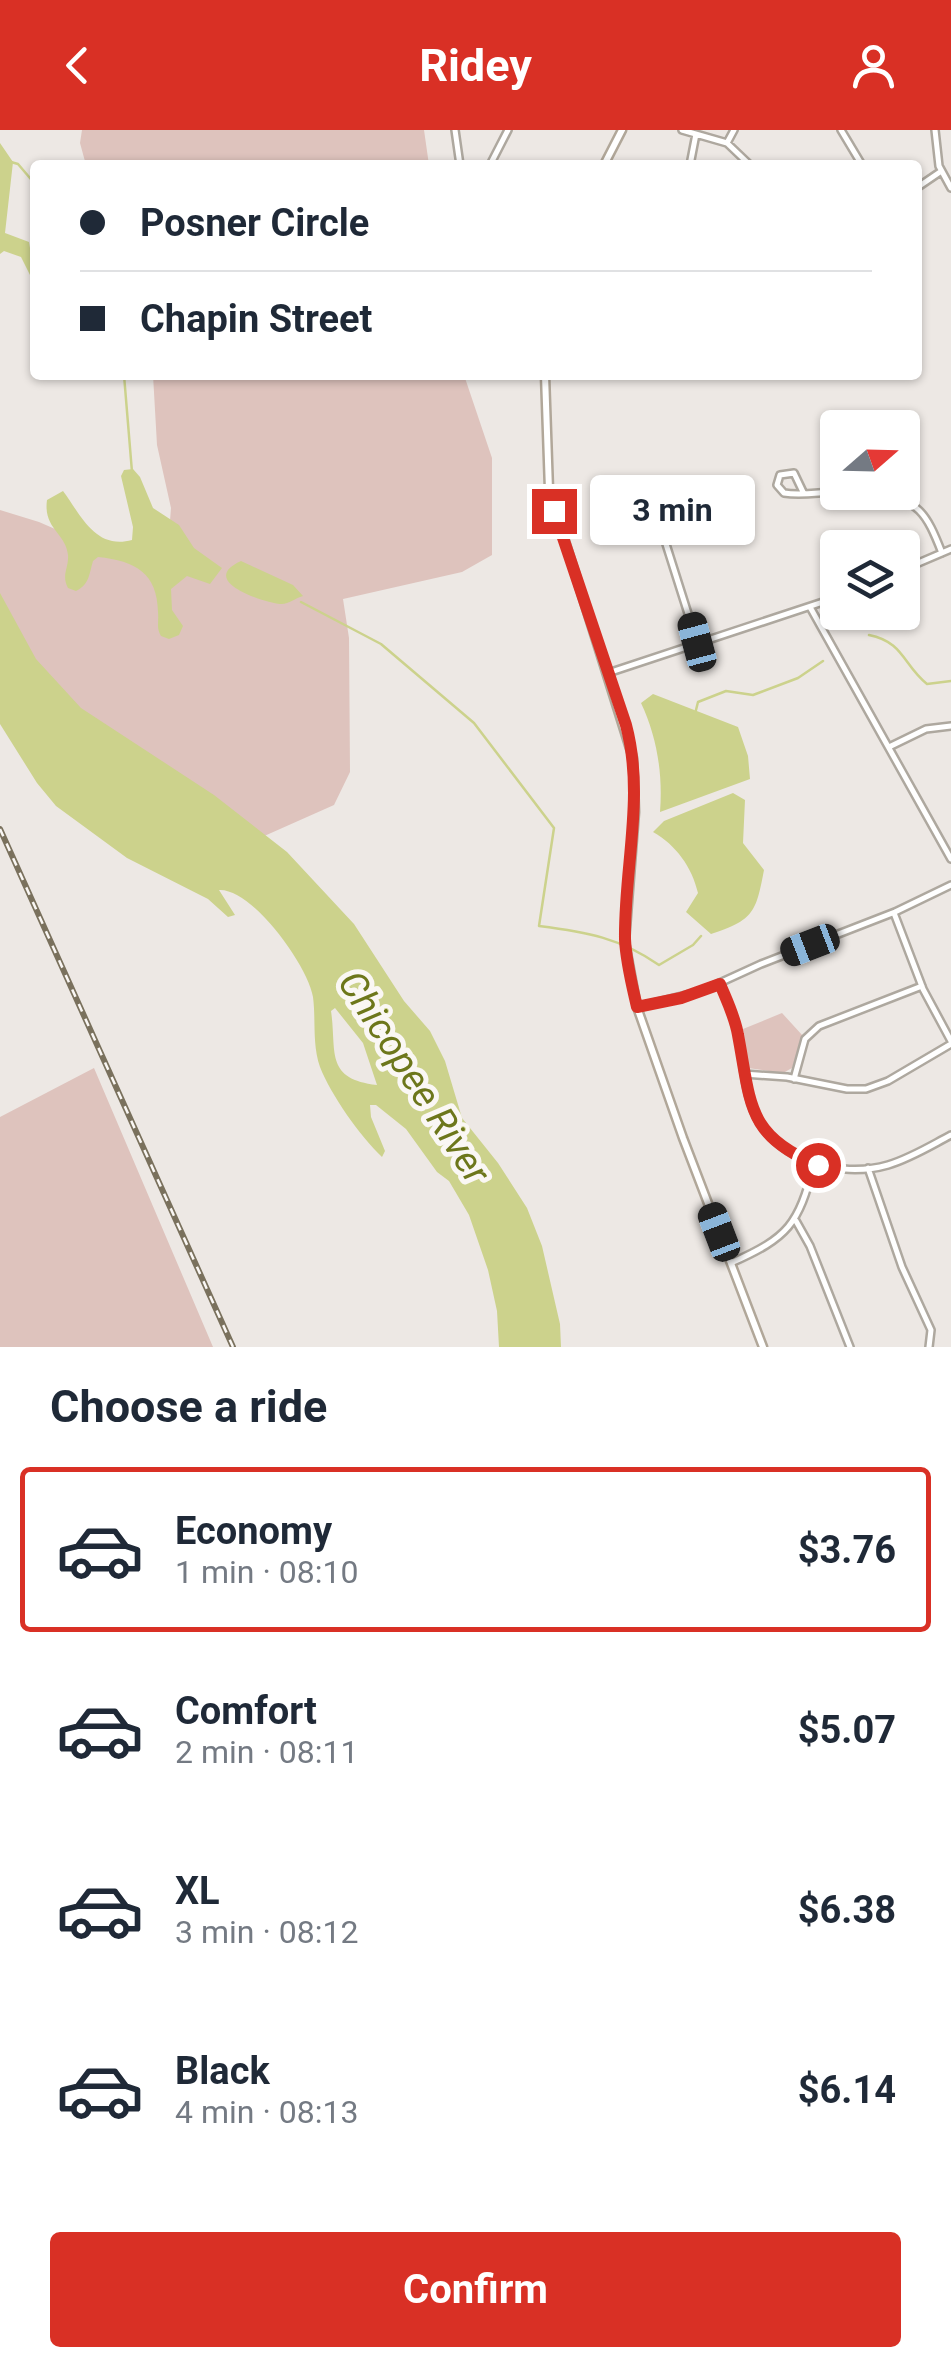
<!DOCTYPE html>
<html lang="en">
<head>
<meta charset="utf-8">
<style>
	body { margin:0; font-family:Roboto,sans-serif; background:#f2f2f3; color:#1f2937; height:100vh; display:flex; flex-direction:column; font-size:38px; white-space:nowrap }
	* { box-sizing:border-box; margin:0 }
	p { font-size:32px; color:#747a83 }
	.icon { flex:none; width:55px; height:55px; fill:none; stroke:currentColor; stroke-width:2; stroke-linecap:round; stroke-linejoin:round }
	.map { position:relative; height:1217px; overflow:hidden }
	.details { display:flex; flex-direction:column; background:#fff; flex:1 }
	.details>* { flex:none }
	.guide { position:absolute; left:30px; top:30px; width:892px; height:220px; border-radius:10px; box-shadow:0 2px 8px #0004; display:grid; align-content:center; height:220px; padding:0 50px; background:#fff }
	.needle { width:65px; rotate:70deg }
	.controls { position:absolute; left:820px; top:280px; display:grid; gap:20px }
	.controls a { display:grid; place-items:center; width:100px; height:100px; border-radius:10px; background:#fff; box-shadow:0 2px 8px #0004; font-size:50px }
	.end { position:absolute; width:45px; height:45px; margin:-22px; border:12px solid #d93025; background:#fff; box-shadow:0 0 0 5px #fff }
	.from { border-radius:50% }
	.bubble { position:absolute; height:70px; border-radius:10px; background:#fff; box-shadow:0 2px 8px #0004; font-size:32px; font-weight:700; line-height:70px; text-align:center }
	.car { position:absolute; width:30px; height:60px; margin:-30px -15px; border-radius:12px; box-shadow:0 0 8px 2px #0007; background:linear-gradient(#222 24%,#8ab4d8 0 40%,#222 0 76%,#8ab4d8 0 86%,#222 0) }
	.guide b { display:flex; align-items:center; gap:35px; height:95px; font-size:38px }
	.guide b+b { border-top:2px solid #e0e1e3 }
	.guide i { width:25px; height:25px; background:#1f2937 }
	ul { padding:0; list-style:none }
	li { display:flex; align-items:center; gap:30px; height:165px; margin:0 20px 15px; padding:0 30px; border:5px solid transparent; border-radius:10px }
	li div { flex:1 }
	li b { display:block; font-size:38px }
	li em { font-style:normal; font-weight:700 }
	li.active { border-color:#d93025 }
	li>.icon { width:90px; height:90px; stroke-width:1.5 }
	h2 { padding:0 50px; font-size:45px; line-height:120px }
	.action { display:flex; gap:20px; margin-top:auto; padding:20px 50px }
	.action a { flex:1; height:115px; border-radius:10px; background:#d93025; color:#fff; font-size:40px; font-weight:700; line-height:115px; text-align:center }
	header { display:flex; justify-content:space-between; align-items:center; height:130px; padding:0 50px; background:#d93025; color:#fff; font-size:45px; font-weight:700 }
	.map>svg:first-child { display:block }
	.green { fill:#dec3bd }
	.water { fill:#ccd28c; fill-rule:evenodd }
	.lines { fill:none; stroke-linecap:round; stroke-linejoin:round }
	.stream { stroke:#ccd28c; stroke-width:2.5 }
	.minor-casing { stroke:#aea89f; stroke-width:10 }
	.secondary-casing { stroke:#b1a799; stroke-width:11 }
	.minor { stroke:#fff; stroke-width:5 }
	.secondary { stroke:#fff; stroke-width:6 }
	.rail-casing { stroke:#7a715d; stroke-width:6 }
	.rail { stroke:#faf7f4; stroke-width:2.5; stroke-dasharray:8; stroke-linecap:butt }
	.route { stroke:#d93025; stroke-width:12 }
	.labels { text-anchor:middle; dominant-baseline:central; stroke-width:10; stroke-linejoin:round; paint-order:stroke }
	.water-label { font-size:38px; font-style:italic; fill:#6d771b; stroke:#faf7f4 }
</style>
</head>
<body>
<header><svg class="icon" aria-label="back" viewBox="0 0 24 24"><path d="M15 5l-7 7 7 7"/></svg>Ridey<svg class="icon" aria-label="person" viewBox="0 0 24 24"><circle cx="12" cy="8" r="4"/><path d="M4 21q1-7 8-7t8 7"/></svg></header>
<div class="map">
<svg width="951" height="1217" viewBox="0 0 951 1217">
	<rect width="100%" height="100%" fill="#ede8e4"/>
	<!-- green -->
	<path class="green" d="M82 0H424L429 35H86L80 13Z
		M153 245H464L492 328V425L462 442 343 469 349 508 350 642 334 675 262 707 65 576 0 479V380L39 392 101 419 168 416 171 378 157 315Z
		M782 883 803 906 792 938 783 943 748 938 743 899Z
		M94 938 213 1217H0V987Z"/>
	<!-- water -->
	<path class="water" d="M0 13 13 32 5 103 29 112 34 142 31 147 21 127 4 121 0 124Z
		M133 339 140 347 153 378 179 395 194 418 222 438 210 454 187 446 171 459 172 480 183 496 179 505 169 509 161 506C156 498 159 492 158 482 157 443 136 431 98 427L93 431C89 444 90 454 76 461L68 458C61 445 69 438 68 425 66 403 43 399 47 370L63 361C81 385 95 420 132 410L133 397 121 346 124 340Z
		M241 431 293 455 303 466C295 468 288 475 280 474 263 472 197 451 241 431Z
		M0 463 36 529 81 578 214 665 287 722 354 794 404 871 430 901 445 931 462 988 498 1033 527 1078 542 1116 560 1194 561 1217H499L497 1181 488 1140 469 1085 449 1051 437 1042 406 999 376 975H370L371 987 385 1021 382 1027C360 1006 331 965 320 937 312 914 316 890 313 867 308 836 252 758 219 760L235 785 228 787 208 769 127 728 56 676 37 653 0 594ZM335 878 363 913 377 955C324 949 337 921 331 881Z
		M653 564 738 597 748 626 750 649 660 682C663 644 657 607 641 573Z
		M733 663 745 670 743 713 764 740C756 782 754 790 711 804L686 782 698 763C692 737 676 715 653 702L664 691Z"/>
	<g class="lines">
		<!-- stream -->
		<path class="stream" d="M11 32 18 34 35 54
			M124 245 132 342
			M301 472 381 514 474 593 554 698 539 796C587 802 620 808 659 835L693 815 701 806
			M869 505C904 512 903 535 927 554L951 551
			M696 580 698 572 726 561 753 565 798 548 823 531"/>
		<defs>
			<path id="minor" d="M455 0 460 35
				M682 0 727 13 750 35
				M841 0 862 35
				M935 0 939 36 951 58
				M727 13 734 0
				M490 35 508 0
				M690 35 696 4
				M918 57 940 42
				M876 362C919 371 926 382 942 423
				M804 364 794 343 780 345 777 355 784 363C802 366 820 362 838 362
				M653 373 697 512
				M902 440 951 419
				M810 477 951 729
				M608 543 838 467
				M889 617 926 599 951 596
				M894 783 923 859 951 911
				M720 853C727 871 735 887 738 905 743 930 744 958 754 982 774 1030 839 1049 888 1035 911 1028 930 1016 951 1005
				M637 877 702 861 761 834 895 782 951 755
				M744 944 787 947 847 959H866L888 951 951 914
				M794 949 805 909 819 896 922 856
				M868 1038 902 1137 931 1200 929 1217
				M796 1091 810 1116 850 1217
				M731 1133C789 1107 798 1095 814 1035"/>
			<path id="secondary" d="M604 35 622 0
				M545 245 549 360 633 628 635 682 625 812 637 877 683 1008 763 1217"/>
		</defs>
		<!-- minor casing -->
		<use href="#minor" class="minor-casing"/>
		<!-- secondary casing -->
		<use href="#secondary" class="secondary-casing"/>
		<!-- minor -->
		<use href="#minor" class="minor"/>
		<!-- secondary -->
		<use href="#secondary" class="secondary"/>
		<defs>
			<path id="rail" d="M0 699 233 1217"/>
		</defs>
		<!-- rail casing -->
		<use href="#rail" class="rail-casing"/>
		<!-- rail -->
		<use href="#rail" class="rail"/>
	</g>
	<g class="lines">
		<!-- route -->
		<path class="route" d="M554 381 626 595C645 666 624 737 625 809 626 832 632 855 637 877L681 868 720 854C727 871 735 887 738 905 751 973 746 1006 818 1035"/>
	</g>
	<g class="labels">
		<!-- water labels -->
		<g class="water-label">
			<text transform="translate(414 947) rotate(57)">Chicopee River</text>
		</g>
	</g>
</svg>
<div class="controls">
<a><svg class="needle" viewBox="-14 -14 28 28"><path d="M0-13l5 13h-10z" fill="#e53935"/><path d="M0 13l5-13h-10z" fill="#747a83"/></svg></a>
<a><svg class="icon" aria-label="layers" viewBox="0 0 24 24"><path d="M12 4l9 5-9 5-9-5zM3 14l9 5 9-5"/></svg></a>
</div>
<i class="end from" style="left:818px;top:1035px"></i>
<i class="end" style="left:554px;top:381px"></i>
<div class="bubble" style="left:590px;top:345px;width:165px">3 min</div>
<i class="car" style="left:697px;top:512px;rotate:345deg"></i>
<i class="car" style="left:810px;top:815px;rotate:249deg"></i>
<i class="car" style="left:719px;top:1102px;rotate:339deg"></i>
<div class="guide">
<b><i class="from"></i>Posner Circle</b>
<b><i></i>Chapin Street</b>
</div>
</div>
<section class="details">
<h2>Choose a ride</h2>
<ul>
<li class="active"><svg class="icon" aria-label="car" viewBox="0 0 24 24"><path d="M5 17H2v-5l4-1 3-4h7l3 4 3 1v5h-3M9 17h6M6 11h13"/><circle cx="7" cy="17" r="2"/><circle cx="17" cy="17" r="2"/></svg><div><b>Economy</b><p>1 min · 08:10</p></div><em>$3.76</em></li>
<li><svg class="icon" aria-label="car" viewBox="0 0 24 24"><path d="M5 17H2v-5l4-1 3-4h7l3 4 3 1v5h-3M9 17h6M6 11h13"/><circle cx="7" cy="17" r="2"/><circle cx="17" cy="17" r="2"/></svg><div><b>Comfort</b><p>2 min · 08:11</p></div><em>$5.07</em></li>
<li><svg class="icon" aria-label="car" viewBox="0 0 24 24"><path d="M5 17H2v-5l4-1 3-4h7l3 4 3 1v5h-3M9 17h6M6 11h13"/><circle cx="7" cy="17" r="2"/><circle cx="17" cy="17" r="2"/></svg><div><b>XL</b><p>3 min · 08:12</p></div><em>$6.38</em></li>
<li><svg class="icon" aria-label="car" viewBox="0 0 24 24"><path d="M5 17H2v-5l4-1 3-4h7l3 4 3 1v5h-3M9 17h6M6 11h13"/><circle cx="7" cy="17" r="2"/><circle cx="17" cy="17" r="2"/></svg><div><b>Black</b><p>4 min · 08:13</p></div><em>$6.14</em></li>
</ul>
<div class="action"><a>Confirm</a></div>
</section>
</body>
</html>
